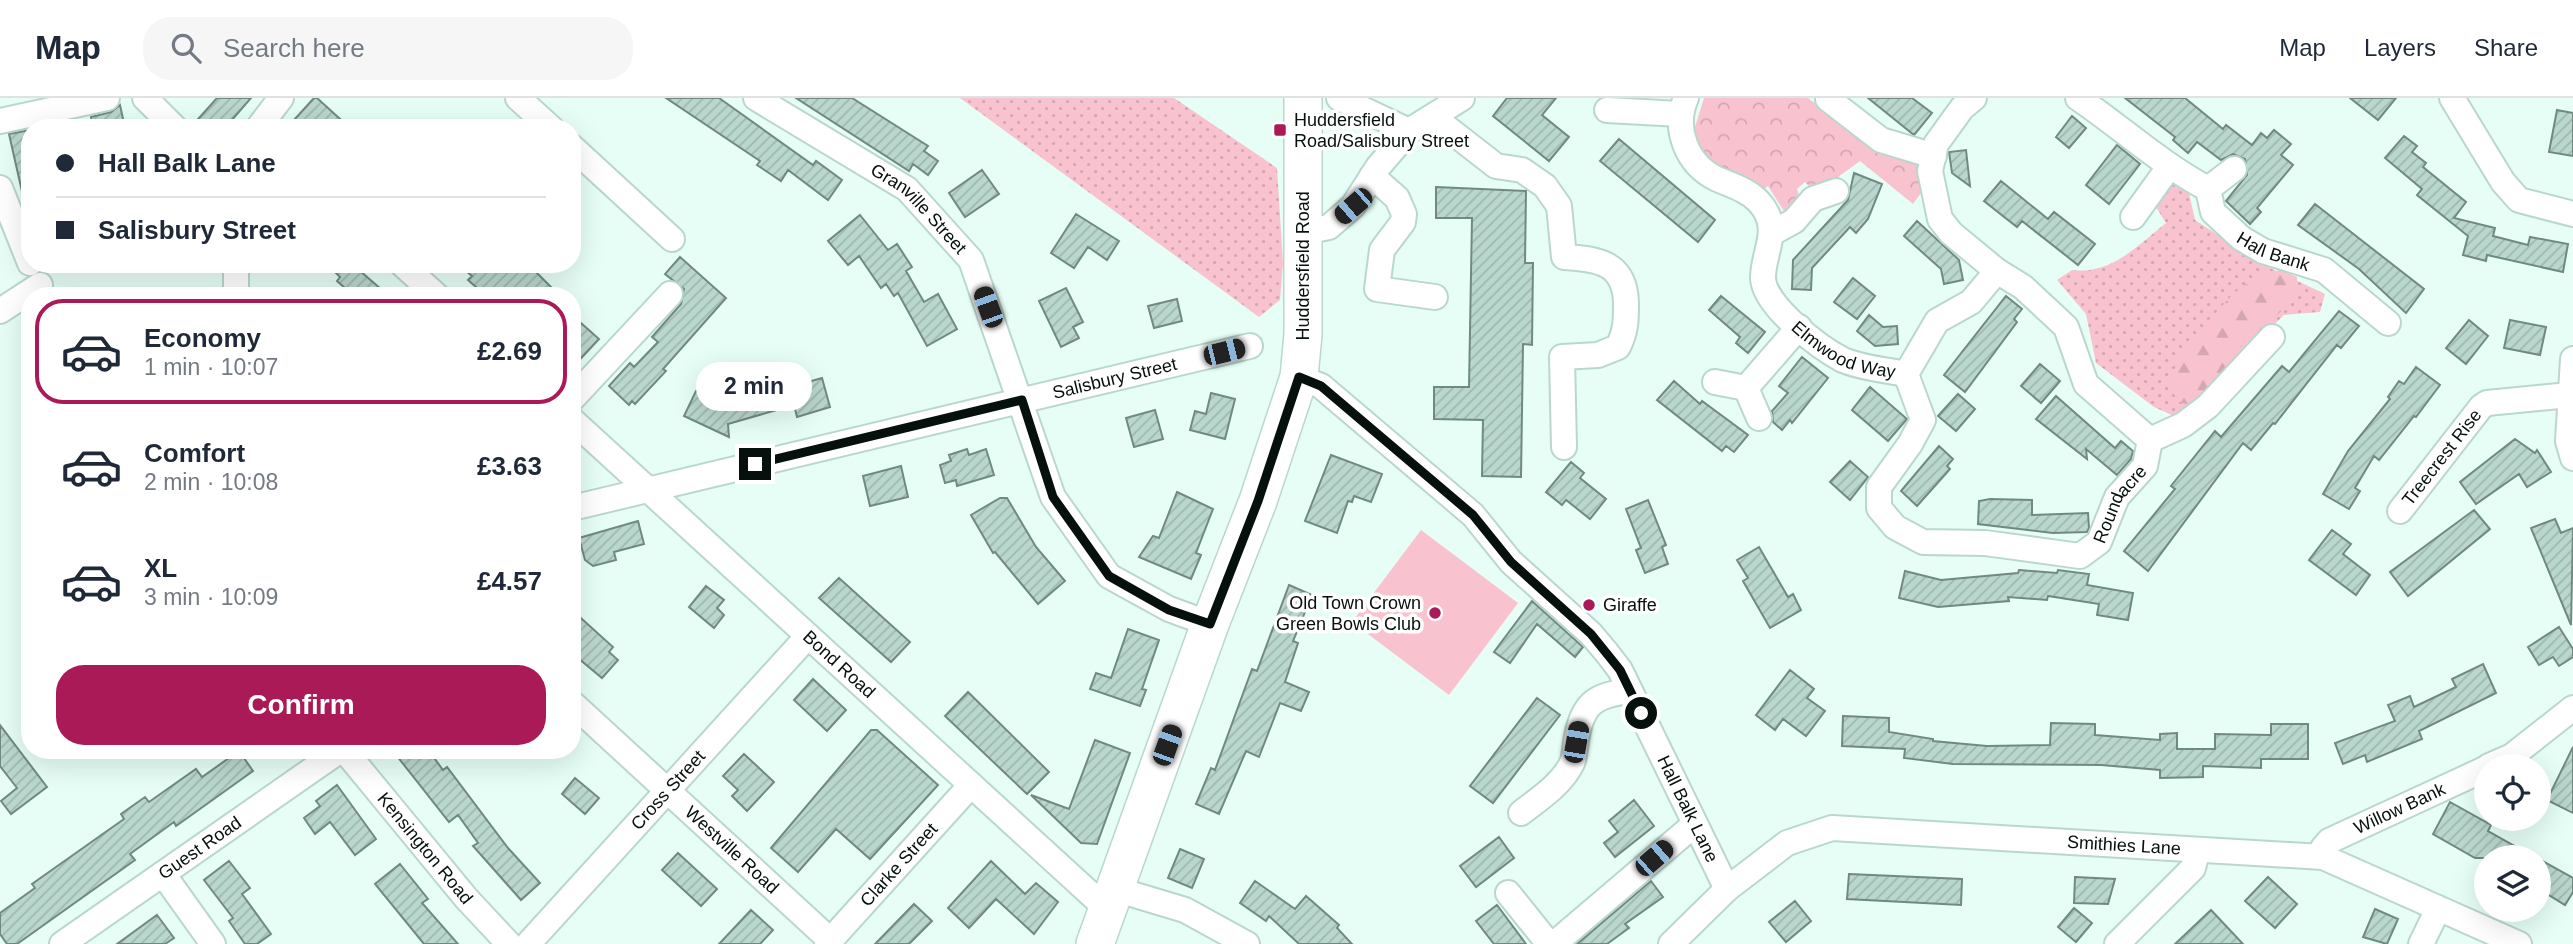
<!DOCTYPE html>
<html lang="en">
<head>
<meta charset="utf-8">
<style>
	body { margin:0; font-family:Arial,sans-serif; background:#f6f6f7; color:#1f2937; height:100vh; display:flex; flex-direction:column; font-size:26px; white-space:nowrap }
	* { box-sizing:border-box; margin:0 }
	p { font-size:23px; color:#747a83 }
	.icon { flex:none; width:38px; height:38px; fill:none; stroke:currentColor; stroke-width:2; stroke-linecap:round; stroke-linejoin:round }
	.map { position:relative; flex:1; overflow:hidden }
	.drawer { position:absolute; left:21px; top:189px; width:560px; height:472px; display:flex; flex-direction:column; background:#fff; border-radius:28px; box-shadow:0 7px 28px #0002 }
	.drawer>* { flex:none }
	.hud { position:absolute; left:21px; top:21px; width:560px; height:154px; border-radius:28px; box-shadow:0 7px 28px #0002; display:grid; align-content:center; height:154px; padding:0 35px; background:#fff }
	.fabs { position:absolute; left:2474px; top:656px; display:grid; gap:14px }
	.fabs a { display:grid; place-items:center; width:77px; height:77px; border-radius:50%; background:#fff; box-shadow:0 7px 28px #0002; font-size:35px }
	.end { position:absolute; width:32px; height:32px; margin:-16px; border:9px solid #06100d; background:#fff; box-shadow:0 0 0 4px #fff }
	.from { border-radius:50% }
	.bubble { position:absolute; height:49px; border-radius:24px; background:#fff; box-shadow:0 7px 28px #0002; font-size:23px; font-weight:700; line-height:49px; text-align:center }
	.car { position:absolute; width:21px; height:42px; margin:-21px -10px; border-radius:9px; box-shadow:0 0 5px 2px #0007; background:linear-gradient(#222 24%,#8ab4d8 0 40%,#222 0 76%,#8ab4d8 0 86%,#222 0) }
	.hud b { display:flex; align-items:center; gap:24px; height:66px; font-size:26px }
	.hud b+b { border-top:2px solid #e0e1e3 }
	.hud i { width:18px; height:18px; background:#1f2937 }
	ul { padding:12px 0 0; list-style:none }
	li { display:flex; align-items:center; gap:21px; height:105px; margin:0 14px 10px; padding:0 21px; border:4px solid transparent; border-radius:28px }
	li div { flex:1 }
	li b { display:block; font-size:26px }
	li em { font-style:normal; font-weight:700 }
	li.selected { border-color:#a91a57 }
	li>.icon { width:63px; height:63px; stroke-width:1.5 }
	.action { display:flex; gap:14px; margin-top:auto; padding:14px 35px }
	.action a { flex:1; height:80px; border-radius:28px; background:#a91a57; color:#fff; font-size:28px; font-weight:700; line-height:80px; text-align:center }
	header { display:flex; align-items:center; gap:42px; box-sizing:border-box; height:98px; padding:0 35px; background:#fff; border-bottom:2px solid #e0e1e3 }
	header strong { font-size:33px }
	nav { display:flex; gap:38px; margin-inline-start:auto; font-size:24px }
	.search { width:490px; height:63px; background:#f6f6f7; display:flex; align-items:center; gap:18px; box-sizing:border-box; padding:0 24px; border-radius:28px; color:#747a83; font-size:26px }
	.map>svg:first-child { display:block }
	.grass { fill:url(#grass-dots) }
	.forest { fill:url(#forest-firs) }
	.park { fill:url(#park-crowns) }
	.garden { fill:#f9c2cf }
	.building { fill:url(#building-hatch); stroke:#708a82; stroke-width:2 }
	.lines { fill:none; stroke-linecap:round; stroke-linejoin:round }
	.minor-casing { stroke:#bad7ce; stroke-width:28 }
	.highway-casing { stroke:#bad7ce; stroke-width:40 }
	.minor { stroke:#fff; stroke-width:24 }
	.highway { stroke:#fff; stroke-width:37 }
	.route { stroke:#06100d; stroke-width:9 }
	.poi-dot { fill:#a91a57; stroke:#fff; stroke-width:2.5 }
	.labels { text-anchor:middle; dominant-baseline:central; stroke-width:7; stroke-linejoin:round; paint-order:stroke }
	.poi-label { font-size:18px; fill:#06100d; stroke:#fff; text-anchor:start }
	.street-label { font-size:18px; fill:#06100d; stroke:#fff }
</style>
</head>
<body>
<header>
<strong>Map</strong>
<div class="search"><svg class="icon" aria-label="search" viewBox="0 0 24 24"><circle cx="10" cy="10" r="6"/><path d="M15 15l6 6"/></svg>Search here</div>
<nav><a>Map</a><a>Layers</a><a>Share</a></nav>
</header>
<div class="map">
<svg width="2573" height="846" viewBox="0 0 2573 846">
	<defs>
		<pattern id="grass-dots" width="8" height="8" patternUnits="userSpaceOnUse" patternTransform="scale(1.75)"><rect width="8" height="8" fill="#f9c2cf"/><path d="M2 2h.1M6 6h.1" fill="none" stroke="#d4a6b1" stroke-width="1.8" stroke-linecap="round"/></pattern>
		<pattern id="forest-firs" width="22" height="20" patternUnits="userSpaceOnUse" patternTransform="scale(1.75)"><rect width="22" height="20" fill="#f9c2cf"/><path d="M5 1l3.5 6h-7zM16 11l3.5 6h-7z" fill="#d4a6b1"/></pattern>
		<pattern id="park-crowns" width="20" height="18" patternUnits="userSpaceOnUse" patternTransform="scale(1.75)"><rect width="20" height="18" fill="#f9c2cf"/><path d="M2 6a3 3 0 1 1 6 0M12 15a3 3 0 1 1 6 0" fill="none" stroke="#d4a6b1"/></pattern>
		<pattern id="building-hatch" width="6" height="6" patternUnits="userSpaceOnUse" patternTransform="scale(1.75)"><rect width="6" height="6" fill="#bad7ce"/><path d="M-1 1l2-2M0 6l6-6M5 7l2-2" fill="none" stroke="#9eb8b0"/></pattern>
	</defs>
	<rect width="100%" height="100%" fill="#e6fef6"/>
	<!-- grass -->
	<path class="grass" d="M960 0H1174L1277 70 1283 165 1280 202 1259 219Z
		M2172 86 2189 95 2195 122 2264 167 2325 196 2320 214 2284 217 2199 300 2174 318 2154 309 2096 265 2086 216 2057 182 2072 172C2111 177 2137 148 2166 125L2156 109Z"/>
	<!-- forest -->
	<path class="forest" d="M2281 172 2297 179V191L2286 209 2235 254 2221 283 2193 308 2176 303 2171 282 2184 249 2233 196 2258 177Z"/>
	<!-- park -->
	<path class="park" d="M1704 0H1808L1880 55 1920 65 1926 88 1913 106 1860 63 1834 82 1813 92 1805 84 1797 91 1801 103 1787 118 1768 88 1764 91 1705 61 1694 32Z"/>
	<!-- garden -->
	<path class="garden" d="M1421 432 1518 505 1449 597 1352 524Z"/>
	<!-- building -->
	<path class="building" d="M217 0H251L225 30H190Z
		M314 0H317L350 30H303L294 22Z
		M666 0H719L813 67 816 63 842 82 828 102 788 72 781 83 757 67 760 63Z
		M796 0H852L928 48 924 53 938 63 928 77 913 66 909 73Z
		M1507 0H1556L1542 17 1569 39 1549 63 1493 18Z
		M1868 0H1912L1932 15 1914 37Z
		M2125 0H2185L2223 31 2226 27 2252 47 2261 35 2267 40 2274 32 2291 46 2281 57 2293 67 2257 110 2261 114 2250 126 2226 103 2247 77 2245 61 2233 56 2221 62 2197 44 2188 55 2173 42 2175 39Z
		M2350 0H2396L2378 22Z
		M120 7 125 30H93L91 19 111 14Z
		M2557 12 2573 15V58L2549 54Z
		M2072 18 2086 30 2069 50 2056 39Z
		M30 32V97L23 98 9 36Z
		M2404 38 2417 48 2412 54 2426 65 2423 69 2466 104 2454 120 2495 130 2493 138 2528 147 2530 139 2568 146 2563 174 2487 157 2486 163 2463 157 2468 138 2417 97 2422 91 2385 60Z
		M1619 41 1715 122 1698 144 1600 63Z
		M2117 47 2140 66 2109 106 2086 87Z
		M1966 52 1970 88 1952 75 1949 54Z
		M982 72 999 96 965 119 949 95Z
		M1854 75 1882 86 1868 121 1856 135 1850 129 1812 170 1811 192 1792 191 1793 162 1848 102Z
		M2001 83 2048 121 2054 114 2095 146 2078 167 2022 123 2017 129 1984 103Z
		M1436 89 1526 93 1525 165H1533L1532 247 1523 246 1521 379 1482 378 1483 322 1434 321V289H1469L1472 120H1436Z
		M2315 106 2424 191 2406 215 2359 171 2298 127Z
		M1076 116 1119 143 1107 162 1088 149 1074 170 1051 155Z
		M860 117 888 152 897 146 912 169 906 173 924 204 938 196 957 231 927 248 898 195 894 198 886 186 881 190 859 158 848 167 828 143Z
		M1917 123 1959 162 1963 182 1944 186 1941 171 1904 138Z
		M680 159 726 200 663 271 666 273 635 306 632 303 629 307 609 288 630 265 634 269 658 244 652 239 681 206 684 191 665 176Z
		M327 166H352L389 198H354L337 183 340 179Z
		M458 166H528L560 198H486L468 182 472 178Z
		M1853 180 1875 198 1857 221 1834 204Z
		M1066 190 1083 224 1073 229 1079 240 1061 249 1039 203Z
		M1721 198 1765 234 1748 255 1736 245 1740 239 1709 212Z
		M2006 198 2022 211 2014 221 2017 224 1965 294 1944 277Z
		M1177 201 1182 223 1154 230 1148 208Z
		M2339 213 2359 228 2341 250 2337 247 2275 326 2273 325 2251 352 2243 345 2148 473 2124 453 2175 391 2171 388 2215 333 2221 339 2282 268 2289 274Z
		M572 217 599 241 572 270Z
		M1869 217 1883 229 1897 228 1898 246 1875 248 1857 233Z
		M2469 222 2488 238 2466 266 2446 250Z
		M2510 222 2546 229 2540 257 2504 250Z
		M1802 259 1828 280 1792 325 1790 322 1782 332 1773 324 1772 313 1788 295 1779 288Z
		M2040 266 2060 283 2041 305 2021 288Z
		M2416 269 2440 287 2416 319 2414 318 2379 362 2374 358 2355 390 2360 393 2349 411 2323 396 2348 353 2390 301 2388 299 2399 283 2404 286Z
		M822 280 830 309 797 319 794 307 728 326 729 339 684 318 696 293 716 303 765 289 766 296Z
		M1674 283 1700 306 1702 303 1748 337 1734 354 1726 348 1722 353 1657 302Z
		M1870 289 1907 321 1888 343 1852 312Z
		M1211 295 1235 301 1225 341 1190 332 1195 313 1206 316Z
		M1958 296 1975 311 1956 333 1938 318Z
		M2056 298 2115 350 2121 343 2133 353 2131 361 2117 377 2086 351 2087 361 2036 321Z
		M1155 312 1163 341 1134 349 1126 320Z
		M2515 341 2535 355 2537 352 2551 374 2527 389 2519 376 2476 406 2460 384Z
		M1939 348 1953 361 1947 368 1950 371 1917 408 1901 393Z
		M967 351 969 357 986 351 994 377 957 388 956 382 945 385 940 367 951 363 949 357Z
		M1331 357 1382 376 1371 404 1354 398 1352 404 1348 403 1337 435 1305 423Z
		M1850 363 1868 379 1850 402 1830 384Z
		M1571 364 1584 375 1580 380 1606 401 1590 421 1566 402 1562 407 1546 394Z
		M901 368 908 399 870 408 863 378Z
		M1177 394 1213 411 1196 455 1201 457 1191 481 1139 459 1153 438 1159 440Z
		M1000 400H1007L1036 449 1065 483 1038 506 995 454 993 455 971 417Z
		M1990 401 2032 402V417L2088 415 2089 430 2087 434 2053 435 1978 426 1979 403Z
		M1648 402 1666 447 1662 449 1668 466 1645 475 1636 452 1641 450 1626 411Z
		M2474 412 2490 431 2408 498 2390 474Z
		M2555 421 2561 435 2573 430 2571 527 2531 430Z
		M638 423 644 446 614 454 616 462 593 468 585 462 579 440Z
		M2332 432 2351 446 2343 456 2370 477 2356 497 2309 462Z
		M1759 449 1788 499 1793 496 1801 512 1770 530 1743 483 1748 480 1737 462Z
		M2019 472 2057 475 2058 472 2089 476 2087 487 2133 495 2128 522 2097 517 2099 506 2048 498 2047 502 2008 499 2009 503 1938 509 1899 500 1905 473 1941 482 2018 475Z
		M839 480 910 544 891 564 819 500Z
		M1289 487 1312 497 1293 543 1298 545 1285 584 1309 594 1301 613 1280 605 1259 659 1246 653 1219 716 1196 706 1211 670 1215 672 1252 571 1257 573Z
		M706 488 724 502 717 510 724 517 714 530 689 509Z
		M1532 503 1583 549 1575 559 1537 526 1510 565 1494 554Z
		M572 512 613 549 609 554 618 562 602 580 572 555Z
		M2559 529 2573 551V559L2559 568 2553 559 2539 567 2528 549Z
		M1128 531 1159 542 1142 591 1146 592 1140 608 1090 591 1096 575 1111 580Z
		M2483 566 2496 595 2419 633 2422 641 2367 664 2365 657 2343 666 2335 645 2395 623 2388 607 2410 598 2414 609 2456 589 2452 581Z
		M1790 572 1814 591 1807 600 1825 613 1806 638 1783 621 1775 632 1756 617Z
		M813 581 846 612 827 633 794 602Z
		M968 594 1049 674 1027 696 945 618Z
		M1537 600 1560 617 1493 705 1470 688Z
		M1843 618 1889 620V634L1933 641V643L1987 648 2050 647 2051 625 2095 626V637L2160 642V636L2177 635V651H2215V636L2271 637V626H2308V661H2261V670L2203 668V679L2160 680V672L2101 667 1953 666 1904 660 1905 651 1842 648Z
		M0 627 47 689 11 716 1 703 17 690 0 668Z
		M871 632H877L938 687 870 761 836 731 798 774 771 750Z
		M1095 642 1130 655 1097 746 1081 745 1031 697 1069 711Z
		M2573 649V715L2547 702Z
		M239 653 253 673 176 728 174 724 130 756 135 762 17 846H7L0 836V815L35 790 32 786 124 721 121 716 145 699 149 704 196 671 202 679Z
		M393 653H429L443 672 447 669 508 750 540 785 521 802 473 748 478 745 458 717 449 724Z
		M744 656 774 684 747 713 732 698 738 692 723 678Z
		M575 680 599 700 585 716 562 696Z
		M337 687 376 741 355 757 330 724 315 736 304 720 320 708 316 703Z
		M1634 702 1654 728 1615 759 1604 745 1618 734 1609 723Z
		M2450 704 2491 727 2488 733 2536 760H2475L2433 736Z
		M1499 739 1514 760 1476 789 1460 768Z
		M1180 751 1204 761 1192 790 1168 780Z
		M678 755 717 791 701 808 662 772Z
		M2539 761 2573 780V794L2565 807 2539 791Z
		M229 763 250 790 242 796 271 836 257 846H245L229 823 233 820 204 782Z
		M991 763 1025 796 1036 785 1058 804 1034 836 996 801 969 830 948 810Z
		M400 766 428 801 422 805 458 846H424L375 786Z
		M1849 776 1962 781 1961 807 1847 801Z
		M2075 779 2115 781 2108 806 2074 805Z
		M2268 779 2297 806 2275 830 2245 803Z
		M1255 783 1295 811 1306 798 1339 827 1337 830 1352 846H1299L1269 818 1266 823 1240 805Z
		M1651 783 1663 799 1625 826 1629 830 1607 846H1577Z
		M1795 803 1811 823 1786 844 1769 824Z
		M914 806 932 823 909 846H875Z
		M1497 807 1526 846H1494L1476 823Z
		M2074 810 2092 825 2076 844 2058 829Z
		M2375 811 2398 821 2387 846 2363 839Z
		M751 812 773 832 760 846H719Z
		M2211 812 2243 846H2175Z
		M157 817 174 840 165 846H117Z"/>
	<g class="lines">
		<defs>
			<g id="minor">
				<path d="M145 0 175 30"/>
				<path d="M518 0 551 30"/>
				<path id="s1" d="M756 0 907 91 971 162 1053 399 1109 478 1169 511 1210 526"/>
				<path d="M1339 0 1409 33"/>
				<path id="s2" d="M1686 0C1673 30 1686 66 1717 81 1731 87 1748 92 1759 104 1783 131 1763 152 1763 180 1764 208 1820 250 1843 262 1862 270 1886 272 1906 276"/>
				<path d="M2078 0C2122 30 2161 66 2208 91"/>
				<path d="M2452 0 2503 84 2519 102 2573 116"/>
				<path d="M1828 1 1881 42 1934 58"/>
				<path d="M1607 12 1680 16"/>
				<path d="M1433 19 1496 68 1522 72 1545 88 1559 108 1564 159C1599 161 1625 165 1626 205 1626 223 1626 233 1618 249L1598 257 1562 259 1564 349"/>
				<path d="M0 23 107 0"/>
				<path d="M258 30 281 0"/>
				<path d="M572 49 672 141"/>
				<path id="s3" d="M2234 71 2208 91 2213 114 2241 140 2263 153 2324 172 2388 225"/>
				<path d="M1372 78 1397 100 1404 116 1403 124 1382 152 1377 191 1435 199"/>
				<path d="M0 90 30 165"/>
				<path d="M2133 119 2169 69"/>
				<path d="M1304 134 1329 129 1353 108 1378 69 1409 33 1462 0"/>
				<path d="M1772 135 1794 123 1813 101 1836 93"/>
				<path d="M236 166V198"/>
				<path d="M402 166 437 198"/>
				<path d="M0 213 40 187"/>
				<path d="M2573 261 2568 343 2573 360"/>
				<path id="s4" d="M1906 276 1923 322 1910 346 1879 389V410L1895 429 1923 444 1985 445 2080 458 2099 444 2117 399 2145 368 2150 342 2086 286 2066 229 2023 189 1997 173 1951 135 1940 121 1930 73 1936 46 1962 10 1974 0"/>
				<path d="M1906 276 1937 223 1971 204 1997 173"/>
				<path id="s5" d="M1299 279 1321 288 1473 417 1511 464 1591 536 1607 555 1620 572 1727 791"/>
				<path d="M1715 284 1746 290"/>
				<path d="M572 301 670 196"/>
				<path d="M1759 320 1746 290 1799 229"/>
				<path id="s6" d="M572 322 1108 812"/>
				<path d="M2150 342 2183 327 2208 308 2272 239"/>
				<path id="s7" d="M572 410 1250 248"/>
				<path id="s8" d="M2400 413 2481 309 2487 305 2569 297"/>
				<path id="s9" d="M572 605 830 842"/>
				<path id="s10" d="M345 653 466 800 509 846"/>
				<path d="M2489 668 2512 658 2573 610"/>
				<path d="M1521 715C1539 701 1562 686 1572 665 1575 658 1575 650 1576 643 1582 606 1594 597 1630 593"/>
				<path id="s11" d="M2323 759V750L2329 743 2487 670"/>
				<path d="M163 776 213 846"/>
				<path d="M1115 791 1185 812 1247 846"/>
				<path d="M1508 795 1549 846"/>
				<path id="s12" d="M62 846 339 653"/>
				<path id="s13" d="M528 846 808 538"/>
				<path id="s14" d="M827 846 971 687"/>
				<path d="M1554 846 1695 726"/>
				<path id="s15" d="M1671 846 1727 791 1787 745 1832 730 2323 759 2519 846"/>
				<path d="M2117 846 2193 770 2197 754"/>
				<path d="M2421 846 2438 811"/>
			</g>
			<g id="highway">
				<path id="s16" d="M1095 846 1210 526 1258 403 1299 279 1303 236V0"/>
			</g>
		</defs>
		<!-- minor casing -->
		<use href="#minor" class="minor-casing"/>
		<!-- highway casing -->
		<use href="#highway" class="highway-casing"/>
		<!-- minor -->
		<use href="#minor" class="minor"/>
		<!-- highway -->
		<use href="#highway" class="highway"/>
	</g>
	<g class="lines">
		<!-- route -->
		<path class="route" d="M755 366 1022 302 1053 399 1109 478 1169 512 1210 526 1258 403 1299 279 1321 288 1473 417 1511 464 1591 536 1620 572 1641 615"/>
	</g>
	<!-- markers -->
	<g class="poi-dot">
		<rect x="1273" y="25" width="14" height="14" rx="3.5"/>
		<circle cx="1589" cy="507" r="7"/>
		<circle cx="1435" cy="515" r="7"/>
	</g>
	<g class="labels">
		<!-- poi labels -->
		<g class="poi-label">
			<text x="1294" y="22">Huddersfield<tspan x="1294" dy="21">Road/Salisbury Street</tspan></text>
			<text x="1421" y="505" text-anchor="end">Old Town Crown<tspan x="1421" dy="21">Green Bowls Club</tspan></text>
			<text x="1603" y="507">Giraffe</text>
		</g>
		<!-- street labels -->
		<g class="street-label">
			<text stroke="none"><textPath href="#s1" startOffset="198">Granville Street</textPath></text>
			<text stroke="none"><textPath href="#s3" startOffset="130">Hall Bank</textPath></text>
			<text stroke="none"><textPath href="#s16" startOffset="714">Huddersfield Road</textPath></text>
			<text stroke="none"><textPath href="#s2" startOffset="338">Elmwood Way</textPath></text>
			<text stroke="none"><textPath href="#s7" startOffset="558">Salisbury Street</textPath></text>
			<text stroke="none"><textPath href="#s8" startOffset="68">Treecrest Rise</textPath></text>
			<text stroke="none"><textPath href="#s4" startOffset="432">Roundacre</textPath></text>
			<text stroke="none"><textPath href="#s6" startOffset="362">Bond Road</textPath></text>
			<text stroke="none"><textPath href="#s13" startOffset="208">Cross Street</textPath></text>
			<text stroke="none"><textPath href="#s11" startOffset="96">Willow Bank</textPath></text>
			<text stroke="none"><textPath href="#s5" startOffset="592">Hall Balk Lane</textPath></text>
			<text stroke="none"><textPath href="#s12" startOffset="168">Guest Road</textPath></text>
			<text stroke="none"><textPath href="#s15" startOffset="494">Smithies Lane</textPath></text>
			<text stroke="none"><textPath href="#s10" startOffset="126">Kensington Road</textPath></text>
			<text stroke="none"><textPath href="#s9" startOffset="217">Westville Road</textPath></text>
			<text stroke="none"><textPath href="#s14" startOffset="107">Clarke Street</textPath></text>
		</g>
	</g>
</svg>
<div class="fabs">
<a><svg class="icon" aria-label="locate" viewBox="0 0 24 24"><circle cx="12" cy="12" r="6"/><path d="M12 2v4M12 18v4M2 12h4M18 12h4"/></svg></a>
<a><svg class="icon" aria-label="layers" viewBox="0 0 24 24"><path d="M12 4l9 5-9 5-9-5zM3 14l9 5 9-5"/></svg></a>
</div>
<i class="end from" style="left:1641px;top:615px"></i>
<i class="end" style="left:755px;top:366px"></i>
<div class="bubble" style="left:696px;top:264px;width:116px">2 min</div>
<i class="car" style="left:1353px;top:108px;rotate:229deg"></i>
<i class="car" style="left:988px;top:209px;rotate:340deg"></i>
<i class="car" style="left:1224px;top:254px;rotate:76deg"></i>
<i class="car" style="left:1576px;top:644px;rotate:10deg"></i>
<i class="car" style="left:1167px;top:647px;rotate:20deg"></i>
<i class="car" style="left:1654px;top:760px;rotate:49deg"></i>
<div class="hud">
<b><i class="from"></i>Hall Balk Lane</b>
<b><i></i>Salisbury Street</b>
</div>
<section class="drawer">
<ul>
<li class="selected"><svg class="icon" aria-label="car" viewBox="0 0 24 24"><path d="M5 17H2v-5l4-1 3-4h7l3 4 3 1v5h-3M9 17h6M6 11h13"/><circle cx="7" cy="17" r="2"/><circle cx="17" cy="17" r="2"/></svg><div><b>Economy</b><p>1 min · 10:07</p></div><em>£2.69</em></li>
<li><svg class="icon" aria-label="car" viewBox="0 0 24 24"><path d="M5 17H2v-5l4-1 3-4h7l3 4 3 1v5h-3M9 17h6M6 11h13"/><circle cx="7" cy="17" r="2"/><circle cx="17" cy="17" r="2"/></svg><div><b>Comfort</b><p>2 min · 10:08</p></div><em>£3.63</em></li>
<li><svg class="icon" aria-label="car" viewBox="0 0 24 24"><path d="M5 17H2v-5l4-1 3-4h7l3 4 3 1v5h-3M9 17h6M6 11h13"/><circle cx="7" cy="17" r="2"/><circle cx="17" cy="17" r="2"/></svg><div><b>XL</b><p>3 min · 10:09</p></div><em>£4.57</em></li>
</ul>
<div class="action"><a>Confirm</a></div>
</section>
</div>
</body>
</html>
